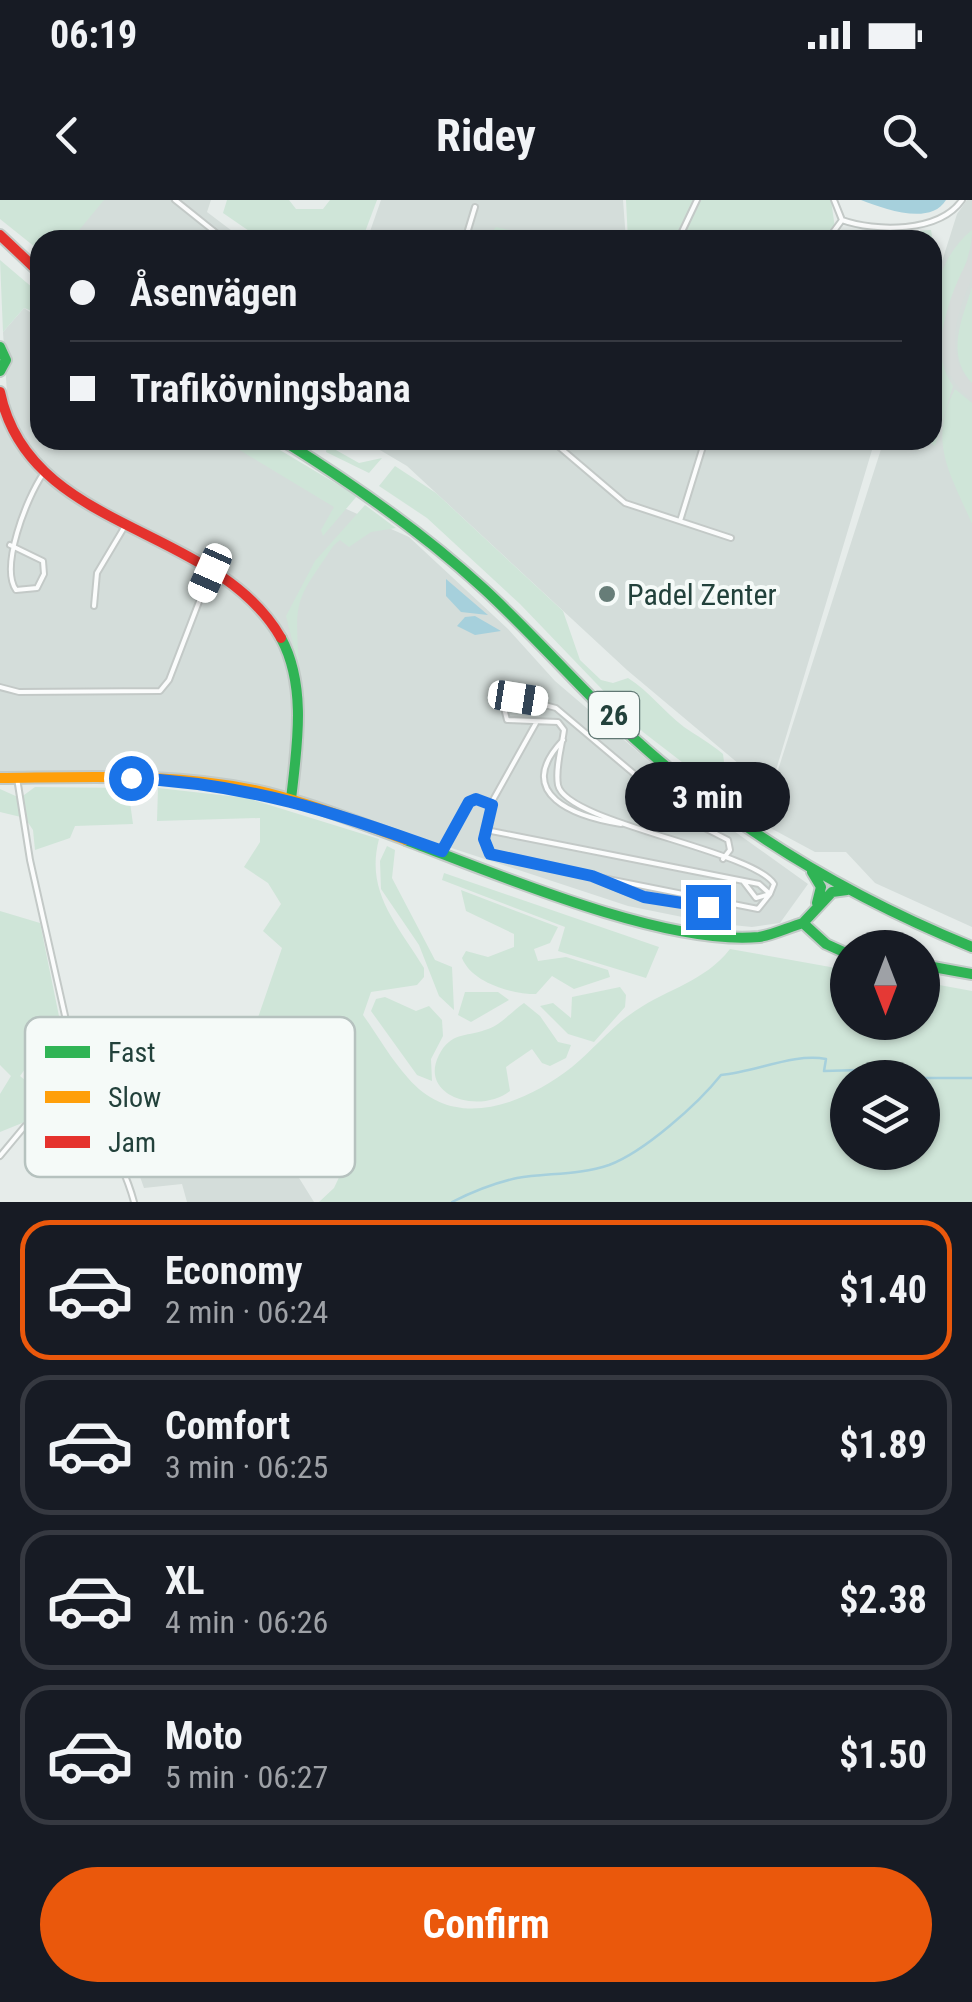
<!DOCTYPE html>
<html lang="en">
<head>
<meta charset="utf-8">
<style>
	body { margin:0; font-family:"Roboto Condensed",sans-serif; background:#20242c; color:#f1f3f6; height:100vh; display:flex; flex-direction:column; font-size:38px; white-space:nowrap }
	* { box-sizing:border-box; margin:0 }
	p { font-size:32px; color:#9ea1a6 }
	.icon { flex:none; width:55px; height:55px; fill:none; stroke:currentColor; stroke-width:2; stroke-linecap:round; stroke-linejoin:round }
	.map { position:relative; height:1002px; overflow:hidden }
	.details { display:flex; flex-direction:column; background:#171b24; flex:1 }
	.details>* { flex:none }
	.hud { position:absolute; left:30px; top:30px; width:912px; height:220px; border-radius:30px; box-shadow:0 2px 8px #0004; display:grid; align-content:center; height:220px; padding:0 40px; background:#171b24 }
	.needle { width:65px; rotate:180deg }
	.controls { position:absolute; left:830px; top:730px; display:grid; gap:20px }
	.controls a { display:grid; place-items:center; width:110px; height:110px; border-radius:50%; background:#171b24; box-shadow:0 2px 8px #0004; font-size:50px }
	.end { position:absolute; width:45px; height:45px; margin:-22px; border:12px solid #1a73e8; background:#fff; box-shadow:0 0 0 5px #fff }
	.from { border-radius:50% }
	.bubble { position:absolute; height:70px; border-radius:35px; background:#171b24; box-shadow:0 2px 8px #0004; font-size:32px; font-weight:700; line-height:70px; text-align:center }
	.car { position:absolute; width:30px; height:60px; margin:-30px -15px; border-radius:12px; box-shadow:0 0 8px 2px #0007; background:linear-gradient(#fff 24%,#345 0 40%,#fff 0 76%,#345 0 86%,#fff 0) }
	.hud b { display:flex; align-items:center; gap:35px; height:95px; font-size:38px }
	.hud b+b { border-top:2px solid #363941 }
	.hud i { width:25px; height:25px; background:#f1f3f6 }
	ul { padding:18px 0 0; list-style:none }
	li { display:flex; align-items:center; gap:30px; height:140px; margin:0 20px 15px; padding:0 20px; border:5px solid #363941; border-radius:30px }
	li div { flex:1 }
	li b { display:block; font-size:38px }
	li em { font-style:normal; font-weight:700 }
	li.on { border-color:#ea580c }
	li>.icon { width:90px; height:90px; stroke-width:1.5 }
	.action { display:flex; gap:20px; margin-top:auto; padding:20px 40px }
	.action a { flex:1; height:115px; border-radius:60px; background:#ea580c; color:#fff; font-size:40px; font-weight:700; line-height:115px; text-align:center }
	.status { display:flex; justify-content:space-between; align-items:center; height:70px; padding:0 50px; background:#171b24; direction:ltr }
	.status svg { height:28px; fill:currentColor }
	header { display:flex; justify-content:space-between; align-items:center; height:130px; padding:0 40px; background:#171b24; font-size:45px; font-weight:700 }
	.map>svg:first-child { display:block }
	.built { fill:#d4ddda }
	.green { fill:#cfe5d8; fill-rule:evenodd }
	.water { fill:#a6d0dc }
	.lines { fill:none; stroke-linecap:round; stroke-linejoin:round }
	.stream { stroke:#a6d0dc; stroke-width:2.5 }
	.taxiway { stroke:#d6dcda; stroke-width:12 }
	.street-casing { stroke:#c3c9c7; stroke-width:8 }
	.fast-casing { stroke:#c2cac7; stroke-width:14 }
	.slow-casing { stroke:#c2cac7; stroke-width:14 }
	.jam-casing { stroke:#c2cac7; stroke-width:14 }
	.street { stroke:#fbfcfc; stroke-width:4 }
	.fast { stroke:#30b455; stroke-width:10 }
	.slow { stroke:#ff9f0a; stroke-width:10 }
	.jam { stroke:#e5322d; stroke-width:10 }
	.route { stroke:#1a73e8; stroke-width:12 }
	.poi-dot { fill:#677d78; stroke:#f5faf8; stroke-width:4 }
	.labels { text-anchor:middle; dominant-baseline:central; stroke-width:8; stroke-linejoin:round; paint-order:stroke }
	.shield { fill:#f5faf8; stroke:#617874; stroke-width:2.5 }
	.shield-label { font-size:28px; font-weight:bold; fill:#22413b }
	.poi-label { font-size:30px; fill:#22413b; stroke:#f5faf8; text-anchor:start }
	.key { fill:#f5faf8; stroke:#b6c2bf; stroke-width:2.5 }
	.key-label { font-size:28px; fill:#22413b }
</style>
</head>
<body>
<div class="status"><b>06:19</b><svg viewBox="0 0 49 12"><path d="M0 12V9h3v3zM5 12V6h3v6zM10 12V3h3v9zM15 12V0h3v12zM26 1h20v11H26zM47 4h2v5h-2z"/></svg></div>
<header><svg class="icon" aria-label="back" viewBox="0 0 24 24"><path d="M15 5l-7 7 7 7"/></svg>Ridey<svg class="icon" aria-label="search" viewBox="0 0 24 24"><circle cx="10" cy="10" r="6"/><path d="M15 15l6 6"/></svg></header>
<div class="map">
<svg width="972" height="1002" viewBox="0 0 972 1002">
	<rect width="100%" height="100%" fill="#e6ecea"/>
	<!-- built -->
	<path class="built" d="M59 0H211L207 12 244 40H58L55 28Z
		M381 0H623L626 40H367Z
		M967 0H972V727L875 683 846 652H815L761 623 884 240H932L933 90 957 14Z
		M24 108 40 119V240H225L344 308 409 337 508 429 555 481 713 616 808 684 780 723 752 727 712 723 628 706 257 584 159 572H0V197L7 193 3 132Z
		M363 240H875L770 590 627 470 407 266Z
		M168 841H202L218 850 251 855 297 899V929L276 941 314 1002H187L182 984 144 988 128 943 115 941 100 917 139 916 159 891Z"/>
	<!-- green -->
	<path class="green" d="M0 0H104L75 35 59 33V40H40V51L0 19Z
		M227 0H289L296 9H323L330 0H377L362 40H262L223 13Z
		M626 0H831L835 28C868 44 897 32 931 30L933 42 628 40Z
		M496 27 550 40H486Z
		M972 30C972 82 917 132 953 186L935 246 927 240H932C932 174 914 77 972 30Z
		M0 60 40 94V114L24 108 3 132Z
		M972 87V183C945 154 962 120 972 87Z
		M955 189 972 203V324C951 274 927 243 955 189Z
		M223 240H263L357 296 323 336 321 330 334 307Z
		M327 245 359 263 382 258 369 273 326 252Z
		M395 266 436 293 563 411 580 460 601 480 613 483 628 478C649 491 664 512 684 527 697 536 710 543 723 554L725 570 758 585 756 611 691 569 643 532 520 404 427 318 379 286Z
		M365 305 396 328 371 332 349 347 340 340 334 345C294 404 295 397 299 467L286 416 315 361Z
		M35 587 128 588 133 624 75 626 70 638 35 650 33 630 25 618 0 612V589L20 598Z
		M158 588 247 598 379 639C365 692 397 724 424 768V777L417 785 371 792 363 815C378 836 391 859 408 878 455 933 524 904 572 867 593 850 612 826 635 811 669 788 704 782 730 749L847 770 848 822H922L923 782 972 791V1002H319L334 988 342 971 297 955C296 919 324 919 293 875L279 874 266 857 253 854V832L282 748 263 731 281 704 268 683 244 667 260 642V618L157 621ZM848 878H922V952H848Z
		M387 646 395 650 392 678 435 760 452 767 454 810 439 796 419 745 381 689 380 661Z
		M444 673 659 747 646 778 558 751 565 727 442 680Z
		M461 690 558 727 550 743 534 749 538 761 566 757 608 770 610 777 574 789 552 776 536 794C512 794 472 783 462 758L466 751 488 757 514 747V734L466 711Z
		M0 711 40 723 60 821 20 876 47 898 42 915 0 932V894L11 876 0 865Z
		M620 787 626 795 625 807 594 842 568 834 540 806 553 803 571 818 572 797Z
		M465 792H498L509 800 471 822 458 815Z
		M385 797 416 811 429 806 442 820 443 836 431 859 432 881 417 875 371 811 376 799Z
		M524 803 540 816 558 842 571 845 566 858 550 866 542 863 532 849 506 867 510 891C479 915 418 896 439 855 451 832 465 837 485 830 500 826 511 812 524 803Z"/>
	<!-- water -->
	<path class="water" d="M861 0H946C930 26 885 9 861 0Z
		M446 379 488 415 461 412 446 396Z
		M475 416 501 431 475 435 457 426 465 417Z"/>
	<g class="lines">
		<!-- stream -->
		<path class="stream" d="M911 878H972
			M452 1002C474 991 494 983 517 978 547 973 580 975 609 965 644 952 698 904 721 875 756 872 793 853 826 859L824 871 859 870 865 878"/>
		<!-- taxiway -->
		<path class="taxiway" d="M972 65C952 103 932 160 972 192"/>
		<defs>
			<path id="street" d="M175 0 225 40
				M834 0 842 20
				M842 20C875 32 939 33 962 0
				M465 40 475 7
				M678 40 697 0
				M815 40 831 35 842 20
				M551 240 625 303 731 338
				M680 321 705 240
				M10 345 43 361 44 374 37 388 16 390C0 367 26 299 43 274
				M94 406 97 373 125 326
				M0 487 19 492 160 491 169 480 210 373
				M563 540C511 595 577 617 621 624
				M17 578 30 660 77 869C92 916 121 954 134 1002
				M486 630 759 684 770 694 758 709 498 657 485 648Z
				M486 630 493 600 536 523
				M442 651 469 602 476 599 492 605
				M723 659 730 650 728 640 689 620 556 508 518 498 508 502 504 508 507 520 558 522 564 530C562 546 555 568 558 585 566 623 753 650 774 684L770 694 756 698 743 681
				M596 678C634 700 687 708 732 705
				M108 936 133 934 198 951
				M0 956 25 926 93 912"/>
			<path id="fast" d="M0 147 6 160 0 171
				M282 240C353 284 421 331 483 388 544 444 597 509 661 562 755 641 859 701 972 747
				M281 438C307 486 297 547 291 599
				M406 640C496 674 665 746 759 737 773 735 789 727 803 723L826 744 848 754
				M812 672 821 687 817 703
				M803 723 832 692 847 690
				M922 765 972 774"/>
			<path id="slow" d="M0 578C88 577 181 572 268 593 315 605 360 623 406 640"/>
			<path id="jam" d="M0 35 40 73
				M0 192C29 333 216 324 281 438"/>
		</defs>
		<!-- street casing -->
		<use href="#street" class="street-casing"/>
		<!-- fast casing -->
		<use href="#fast" class="fast-casing"/>
		<!-- slow casing -->
		<use href="#slow" class="slow-casing"/>
		<!-- jam casing -->
		<use href="#jam" class="jam-casing"/>
		<!-- street -->
		<use href="#street" class="street"/>
		<!-- fast -->
		<use href="#fast" class="fast"/>
		<!-- slow -->
		<use href="#slow" class="slow"/>
		<!-- jam -->
		<use href="#jam" class="jam"/>
	</g>
	<g class="lines">
		<!-- route -->
		<path class="route" d="M131 578C249 584 332 611 442 651L469 602 476 599 492 605 484 639 490 654 592 676 644 697 708 707"/>
	</g>
	<!-- markers -->
	<circle class="poi-dot" cx="607" cy="394" r="10"/>
	<g class="labels">
		<!-- shield labels -->
		<rect class="shield" x="589" y="492" width="50" height="46" rx="8"/>
		<g class="shield-label">
			<text x="614" y="515">26</text>
		</g>
		<!-- poi labels -->
		<g class="poi-label">
			<text x="627" y="394">Padel Zenter</text>
		</g>
	</g>
	<!-- legend -->
	<rect x="25" y="817" width="330" height="160" rx="15" class="key"/>
	<rect x="45" y="846" width="45" height="12" fill="#30b455"/>
	<rect x="45" y="891" width="45" height="12" fill="#ff9f0a"/>
	<rect x="45" y="936" width="45" height="12" fill="#e5322d"/>
	<g class="key-label">
		<text x="108" y="862">Fast</text>
		<text x="108" y="907">Slow</text>
		<text x="108" y="952">Jam</text>
	</g>
</svg>
<div class="controls">
<a><svg class="needle" viewBox="-14 -14 28 28"><path d="M0-13l5 13h-10z" fill="#e53935"/><path d="M0 13l5-13h-10z" fill="#9ea1a6"/></svg></a>
<a><svg class="icon" aria-label="layers" viewBox="0 0 24 24"><path d="M12 4l9 5-9 5-9-5zM3 14l9 5 9-5"/></svg></a>
</div>
<i class="end from" style="left:131px;top:578px"></i>
<i class="end" style="left:708px;top:707px"></i>
<div class="bubble" style="left:625px;top:562px;width:165px">3 min</div>
<i class="car" style="left:210px;top:373px;rotate:204deg"></i>
<i class="car" style="left:518px;top:498px;rotate:99deg"></i>
<div class="hud">
<b><i class="from"></i>Åsenvägen</b>
<b><i></i>Trafikövningsbana</b>
</div>
</div>
<section class="details">
<ul>
<li class="on"><svg class="icon" aria-label="car" viewBox="0 0 24 24"><path d="M5 17H2v-5l4-1 3-4h7l3 4 3 1v5h-3M9 17h6M6 11h13"/><circle cx="7" cy="17" r="2"/><circle cx="17" cy="17" r="2"/></svg><div><b>Economy</b><p>2 min · 06:24</p></div><em>$1.40</em></li>
<li><svg class="icon" aria-label="car" viewBox="0 0 24 24"><path d="M5 17H2v-5l4-1 3-4h7l3 4 3 1v5h-3M9 17h6M6 11h13"/><circle cx="7" cy="17" r="2"/><circle cx="17" cy="17" r="2"/></svg><div><b>Comfort</b><p>3 min · 06:25</p></div><em>$1.89</em></li>
<li><svg class="icon" aria-label="car" viewBox="0 0 24 24"><path d="M5 17H2v-5l4-1 3-4h7l3 4 3 1v5h-3M9 17h6M6 11h13"/><circle cx="7" cy="17" r="2"/><circle cx="17" cy="17" r="2"/></svg><div><b>XL</b><p>4 min · 06:26</p></div><em>$2.38</em></li>
<li><svg class="icon" aria-label="car" viewBox="0 0 24 24"><path d="M5 17H2v-5l4-1 3-4h7l3 4 3 1v5h-3M9 17h6M6 11h13"/><circle cx="7" cy="17" r="2"/><circle cx="17" cy="17" r="2"/></svg><div><b>Moto</b><p>5 min · 06:27</p></div><em>$1.50</em></li>
</ul>
<div class="action"><a>Confirm</a></div>
</section>
</body>
</html>
